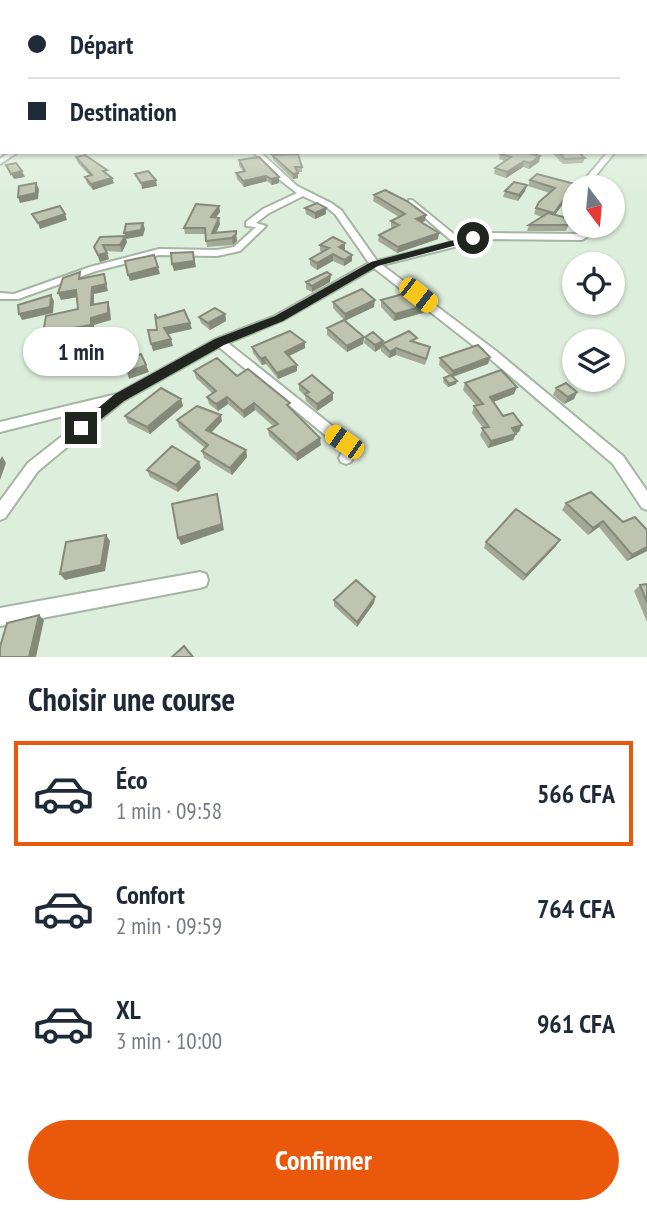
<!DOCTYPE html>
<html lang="fr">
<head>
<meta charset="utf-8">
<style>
	body { margin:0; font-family:"PT Sans Narrow",sans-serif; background:#f2f2f3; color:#1f2937; height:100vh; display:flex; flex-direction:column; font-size:26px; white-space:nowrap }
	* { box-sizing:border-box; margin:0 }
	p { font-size:23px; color:#747a83 }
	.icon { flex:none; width:38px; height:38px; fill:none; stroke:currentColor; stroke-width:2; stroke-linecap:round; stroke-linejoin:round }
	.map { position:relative; height:657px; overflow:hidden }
	.side { display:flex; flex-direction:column; background:#fff; flex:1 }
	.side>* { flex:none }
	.banner { position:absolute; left:0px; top:0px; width:648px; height:154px; box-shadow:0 2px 5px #0004; display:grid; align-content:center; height:154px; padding:0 28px; background:#fff }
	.needle { width:46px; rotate:164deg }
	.controls { position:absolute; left:562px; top:175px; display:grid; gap:14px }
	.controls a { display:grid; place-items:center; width:63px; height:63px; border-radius:50%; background:#fff; box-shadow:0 2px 5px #0004; font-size:35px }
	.end { position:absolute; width:32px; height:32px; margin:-16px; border:9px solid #20251f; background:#fff; box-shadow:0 0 0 4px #fff }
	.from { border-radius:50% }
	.bubble { position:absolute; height:49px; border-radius:24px; background:#fff; box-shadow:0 2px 5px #0004; font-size:23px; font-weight:800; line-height:49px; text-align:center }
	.car { position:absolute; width:21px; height:42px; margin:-21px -10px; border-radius:9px; box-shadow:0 0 5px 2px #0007; background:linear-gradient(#f5c518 24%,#345 0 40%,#f5c518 0 76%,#345 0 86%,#f5c518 0) }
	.banner b { display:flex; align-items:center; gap:24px; height:66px; font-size:26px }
	.banner b+b { border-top:2px solid #e0e1e3 }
	.banner i { width:18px; height:18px; background:#1f2937 }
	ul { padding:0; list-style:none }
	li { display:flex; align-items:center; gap:21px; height:105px; margin:0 14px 10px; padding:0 14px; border:4px solid transparent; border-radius:0px }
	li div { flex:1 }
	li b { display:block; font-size:26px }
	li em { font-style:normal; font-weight:800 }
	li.on { border-color:#ea580c }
	li>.icon { width:63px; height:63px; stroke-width:1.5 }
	h2 { padding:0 28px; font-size:32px; line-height:84px }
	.primary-button { display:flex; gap:14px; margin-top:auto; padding:14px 28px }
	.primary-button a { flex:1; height:80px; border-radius:42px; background:#ea580c; color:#fff; font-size:28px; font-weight:800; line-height:80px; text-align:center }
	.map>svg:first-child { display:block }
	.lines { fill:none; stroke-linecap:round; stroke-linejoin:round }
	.minor-casing { stroke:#a5b4a3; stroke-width:4 }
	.secondary-casing { stroke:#a5b4a3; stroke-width:4 }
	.minor { fill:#fff; fill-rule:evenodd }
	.secondary { fill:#fff; fill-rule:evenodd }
	.wall { fill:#a3a996 }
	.shaded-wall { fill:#85897a }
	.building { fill:#bec4af; stroke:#85897a; stroke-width:2 }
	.route { fill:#20251f }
</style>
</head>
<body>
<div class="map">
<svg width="647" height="658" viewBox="0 0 647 658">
	<rect width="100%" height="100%" fill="#deeedc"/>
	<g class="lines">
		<defs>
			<path id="minor" d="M646 107H647V111H646Z
				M647 123V129H646V124Z
				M646 147H647V151H646Z
				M10 152H18L0 164V159Z
				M253 152H260L297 186 331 203 341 210 377 261 453 242 409 204V200H412L461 240 486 233 580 234 587 229 588 226H596L594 232 582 240 486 239 382 265 496 351 623 456 647 491V510L642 508 613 464 488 357 374 268 283 320 228 343 355 444 357 448 351 462 346 464 341 462 339 458 343 450 219 347 123 401 38 471 5 518 0 520V501L28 463 99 407 0 432V422L117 394 216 339 275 316 369 263 335 214 326 207 303 196 269 213 256 223 266 226 240 251 217 256 159 255 96 271 18 299H0V293L14 294 90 267 159 249 217 250 234 247 256 227 246 226V222L263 209 297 193 280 180Z
				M608 152H615L593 179 592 187H586L585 179Z
				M200 572 206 574 208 580 206 586 200 588 0 626V608Z"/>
			<path id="secondary" d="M0 121H2L0 126Z"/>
		</defs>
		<!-- minor casing -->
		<use href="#minor" class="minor-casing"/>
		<!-- secondary casing -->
		<use href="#secondary" class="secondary-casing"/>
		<!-- minor -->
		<use href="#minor" class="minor"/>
		<!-- secondary -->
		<use href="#secondary" class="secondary"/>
	</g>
	<!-- wall -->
	<path class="wall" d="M552 152H578L585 158 583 163 563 164 552 153Z
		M500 154 540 156 539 162 529 169 523 167 506 178 494 174 495 168 505 161 499 159Z
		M272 155 302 167V172H297L298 178 293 179 273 160Z
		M76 157 109 175 114 183 93 190 87 183 85 177 90 176 78 163Z
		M239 160 279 183 272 185 267 181 244 187 237 179 236 173 243 171 239 166Z
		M530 180 575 184 573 190 555 215 571 219 566 231H527L529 225 542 217 534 214 536 208 550 193 528 186Z
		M505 191H525L518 201 503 197Z
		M374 195 425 221 421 222 438 239 397 253 378 241 379 235 393 228 391 227V221L399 217 373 201Z
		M219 206 220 212 216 217 220 224 216 233 236 231 237 241 233 245 207 247 205 234H185L184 228Z
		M305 208H326V214L315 219 306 214Z
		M125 236 127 242 122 252 106 251 109 259 100 262 94 247Z
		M345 243V249L344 250 352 261 344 266 333 261 317 270 310 265V259L322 252 320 251V245Z
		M306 282H330L312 292 306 289Z
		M381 300 427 305 426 312 394 321 381 307Z
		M333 302 374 307 345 321 364 337 363 344 347 352 327 335V328L344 320 333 308Z
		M225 314 226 321 210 330 201 323 199 317Z
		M365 337 383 341V344L417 342 429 353 425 365 396 355 389 358 381 351V348L375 352 364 343Z
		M252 347 305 348 289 356 297 365V371L278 379 266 364 262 365 253 353Z
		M490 357 488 364 453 377 456 384 448 387 443 382 444 378 450 376 439 365 440 358Z
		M194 371 237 376 290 408 321 445 297 461 269 436 268 429 273 426 255 410 244 418 228 404 218 411 209 404 207 397 212 393 196 378Z
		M465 383 514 394 493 402 503 416 519 432 516 433 513 440 488 448 480 435 483 428 472 413 474 406 476 405 463 390Z
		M299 384 333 393V400L317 411 306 401 305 396 299 390Z
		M556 388 577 392 574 399 564 404 553 395Z
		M181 399 183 406 150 434 128 423 125 416Z
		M177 420 222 421 211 433 246 450 247 457 232 475 204 458 202 451 205 448 179 427Z
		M201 468 178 492 150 477 147 470Z
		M566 503 623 522 647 551 627 561 599 527 588 535 562 510Z
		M486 542 556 546 523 581 484 548Z
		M647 584V622L634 591 640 585Z
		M375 597 374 603 357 627 334 606V600Z"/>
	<!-- shaded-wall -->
	<path class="shaded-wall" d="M540 156 539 162 529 169 530 163Z
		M524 161 523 167 506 178 507 172Z
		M22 171 25 177 14 179 11 174Z
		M298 173V178L293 179V174Z
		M266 176 267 181 244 187 243 181Z
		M279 177V183L272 185 271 179Z
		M112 178 114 183 93 190 91 184Z
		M156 180 157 186 142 189 141 183Z
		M36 183 39 189 38 199 20 203 18 197Z
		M575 184 573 190 552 219 554 213Z
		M527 185 525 191 518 201 519 195Z
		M219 206 220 212 212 223 211 217Z
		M326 208V214L315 219V213Z
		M65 214 67 220 40 229 38 223Z
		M426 215 425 221 415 225 416 219Z
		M219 218 220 224 213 239 212 233Z
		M143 223 145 229 143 236 126 239 124 233Z
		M439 233 438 239 397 253 398 247Z
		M236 234 237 241 233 245 232 238Z
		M125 236 127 242 122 252 120 245Z
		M345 243V249L339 254V247Z
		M193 252 196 267 174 271 172 264Z
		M107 253 109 259 100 262 98 255Z
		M333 254V261L317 270V263Z
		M352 255V261L344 266V260Z
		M158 267 160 274 130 281 128 275Z
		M104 274 108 291 94 294V312L91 305 92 287Z
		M331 275 330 282 312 292V286Z
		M76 290 78 297 61 300 58 293Z
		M51 295 54 301 53 313 22 320 19 314Z
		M375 300 374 307 344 321 345 314Z
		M108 302 110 309 111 320 94 325V332L46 340 43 333 91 318Z
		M427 305 426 312 394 321 395 314Z
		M225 314 226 321 210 330 208 323Z
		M190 323 192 329 165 335 164 328Z
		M364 337 363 344 347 352V346Z
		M171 339 173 346 153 351 151 344Z
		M383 341 381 348 375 352V345Z
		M305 342V348L285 358V352Z
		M396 348V355L389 358 390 352Z
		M265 357 266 364 262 365 261 359Z
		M490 357 488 364 451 377 453 371Z
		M146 365 149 372 129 379 127 372Z
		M297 365V371L278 379 277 373Z
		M457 381 456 384 448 387 449 384Z
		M517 387 514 394 488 404 490 397Z
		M577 392 574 399 564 404 568 397Z
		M333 393V400L317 411V404Z
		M227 397 228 404 218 411 216 404Z
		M181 399 183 406 150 434 147 427Z
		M254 403 255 410 244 418 243 411Z
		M221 415 222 421 207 437 206 430Z
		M522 425 519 432 509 435 512 428Z
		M516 434 513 440 488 448 491 441Z
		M320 438 321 445 297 461 296 454Z
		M246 450 247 457 232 475 230 468Z
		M2 456 6 463 0 480V460Z
		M199 462 201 468 178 492 176 485Z
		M218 501 224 530 181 545 178 538Z
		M603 521 599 527 588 535 593 528Z
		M106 535 110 541 105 571 65 580 60 574Z
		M560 540 556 546 523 581 526 575Z
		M647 547V551L627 561 632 555Z
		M375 597 374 603 357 627V622Z
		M39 615 44 620 36 657H29Z"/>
	<!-- building -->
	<path class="building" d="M502 152H524L540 156 530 163 524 161 507 172 495 168 511 157 500 154Z
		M558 152H578L585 158 565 159Z
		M298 154 302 167H295L298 173 293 174 272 155Z
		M85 155 107 170 103 171 112 178 91 184 85 177 92 175 76 157Z
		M259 157 279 177 271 179 266 176 243 181 236 173 245 171 239 160Z
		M16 163 22 171 11 174 6 165Z
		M148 171 156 180 141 183 135 174Z
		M537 174 575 184 554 213 536 208 539 202 555 188 530 180Z
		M514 182 527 185 519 195 505 191Z
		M36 183V193L18 197 19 186Z
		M385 190 407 201 426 215 416 219 439 233 398 247 379 235 399 225 391 221 405 214 374 195Z
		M317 203 326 208 315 213 305 208Z
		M196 204 219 206 211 217 219 218 212 233 236 231V234L232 238 206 241 205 228H184Z
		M60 206 65 214 38 223 32 214Z
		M548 213 571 219 568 225H529Z
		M143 223 141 230 124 233 126 224Z
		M125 236 120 245H103L107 253 98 255 94 247 100 237Z
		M333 237 345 243 339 247 352 255 344 260 333 254 317 263 310 259 329 248 320 245Z
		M193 252 194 261 172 264 171 253Z
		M154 255 158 267 128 275 125 261Z
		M80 272 79 279 104 274 106 284 92 287 91 305 108 302V313L91 318V325L43 333 46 316 78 309 76 290 58 293 63 278Z
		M327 272 331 275 312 286 306 282Z
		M362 289 375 300 345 314 333 302Z
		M410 292 427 305 395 314 381 300Z
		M51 295 50 307 19 314 18 305Z
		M215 308 225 314 208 323 199 317Z
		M184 310 190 323 164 328 171 339 151 344 148 330H157L155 314 157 318Z
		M344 320 364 337 347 346 327 328Z
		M290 331 305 342 285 352 297 365 277 373 265 357 261 359 252 347Z
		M409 331 417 338 411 341 430 347 426 359 396 348 390 352 382 344Z
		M373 332 383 341 375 345 365 337Z
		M478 345 490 357 453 371 440 358Z
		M141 354 146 365 127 372 123 362Z
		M217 358 237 376 248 369 290 403 287 405 320 438 296 454 268 429 278 424 254 403 243 411 227 397 216 404 207 397 216 391 194 371Z
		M501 370 517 387 490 397 503 416 513 413 522 425 512 428 516 434 491 441 482 428 489 427 474 406 483 404 465 383Z
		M312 375 333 393 317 404 305 394 309 392 299 384Z
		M451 375 457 381 449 384 444 378Z
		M566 383 577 392 568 397 556 388Z
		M161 388 181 399 147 427 125 416Z
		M197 406 221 415 206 430 246 450 230 468 202 451 208 445 177 420Z
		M172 446 199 462 176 485 147 470Z
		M591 492 623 522 635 517 647 530V547L632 555 603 521 593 528 566 503Z
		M217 494 222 524 178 538 172 504Z
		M516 509 560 540 526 575 486 542Z
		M106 535 101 565 60 574 66 542Z
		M356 580 375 597 357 622 334 600Z
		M647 584V602L640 585Z
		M39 615 29 657H0V647L7 623Z
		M184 646 193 657H172Z"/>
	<!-- sky -->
	<linearGradient id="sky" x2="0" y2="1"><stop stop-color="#6db1cc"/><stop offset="0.52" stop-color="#f0f7ef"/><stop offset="1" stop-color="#f0f7ef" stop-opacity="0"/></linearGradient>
	<rect width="647" height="192" fill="url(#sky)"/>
	<!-- route -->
	<path class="route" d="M473 235 478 238 476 240 378 266 283 321 224 345 124 401 86 431H76L74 428 115 394 215 339 275 316 371 262Z"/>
</svg>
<div class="controls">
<a><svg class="needle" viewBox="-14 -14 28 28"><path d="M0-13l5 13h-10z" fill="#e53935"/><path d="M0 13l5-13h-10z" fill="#747a83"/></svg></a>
<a><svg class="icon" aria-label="locate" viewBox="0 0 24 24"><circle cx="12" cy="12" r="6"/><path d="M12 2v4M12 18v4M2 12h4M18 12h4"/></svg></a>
<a><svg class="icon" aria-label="layers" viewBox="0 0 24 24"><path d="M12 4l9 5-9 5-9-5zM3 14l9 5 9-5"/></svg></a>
</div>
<i class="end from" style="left:473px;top:238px"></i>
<i class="end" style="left:81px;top:428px"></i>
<div class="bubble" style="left:23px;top:327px;width:116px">1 min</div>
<i class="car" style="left:418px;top:295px;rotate:128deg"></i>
<i class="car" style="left:344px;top:442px;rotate:305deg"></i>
<div class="banner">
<b><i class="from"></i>Départ</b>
<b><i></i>Destination</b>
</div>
</div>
<section class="side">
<h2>Choisir une course</h2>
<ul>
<li class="on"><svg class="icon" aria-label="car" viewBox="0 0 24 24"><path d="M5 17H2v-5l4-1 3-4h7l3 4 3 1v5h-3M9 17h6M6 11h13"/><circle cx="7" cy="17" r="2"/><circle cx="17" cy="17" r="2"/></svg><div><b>Éco</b><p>1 min · 09:58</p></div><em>566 CFA</em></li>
<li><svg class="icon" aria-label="car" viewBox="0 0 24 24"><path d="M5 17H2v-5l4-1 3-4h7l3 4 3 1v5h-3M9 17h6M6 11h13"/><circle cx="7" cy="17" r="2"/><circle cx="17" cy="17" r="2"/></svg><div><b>Confort</b><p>2 min · 09:59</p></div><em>764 CFA</em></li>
<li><svg class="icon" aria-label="car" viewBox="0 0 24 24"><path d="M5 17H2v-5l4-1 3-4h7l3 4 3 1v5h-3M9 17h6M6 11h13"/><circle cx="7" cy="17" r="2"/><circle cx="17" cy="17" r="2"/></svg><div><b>XL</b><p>3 min · 10:00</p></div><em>961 CFA</em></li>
</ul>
<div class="primary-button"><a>Confirmer</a></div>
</section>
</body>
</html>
